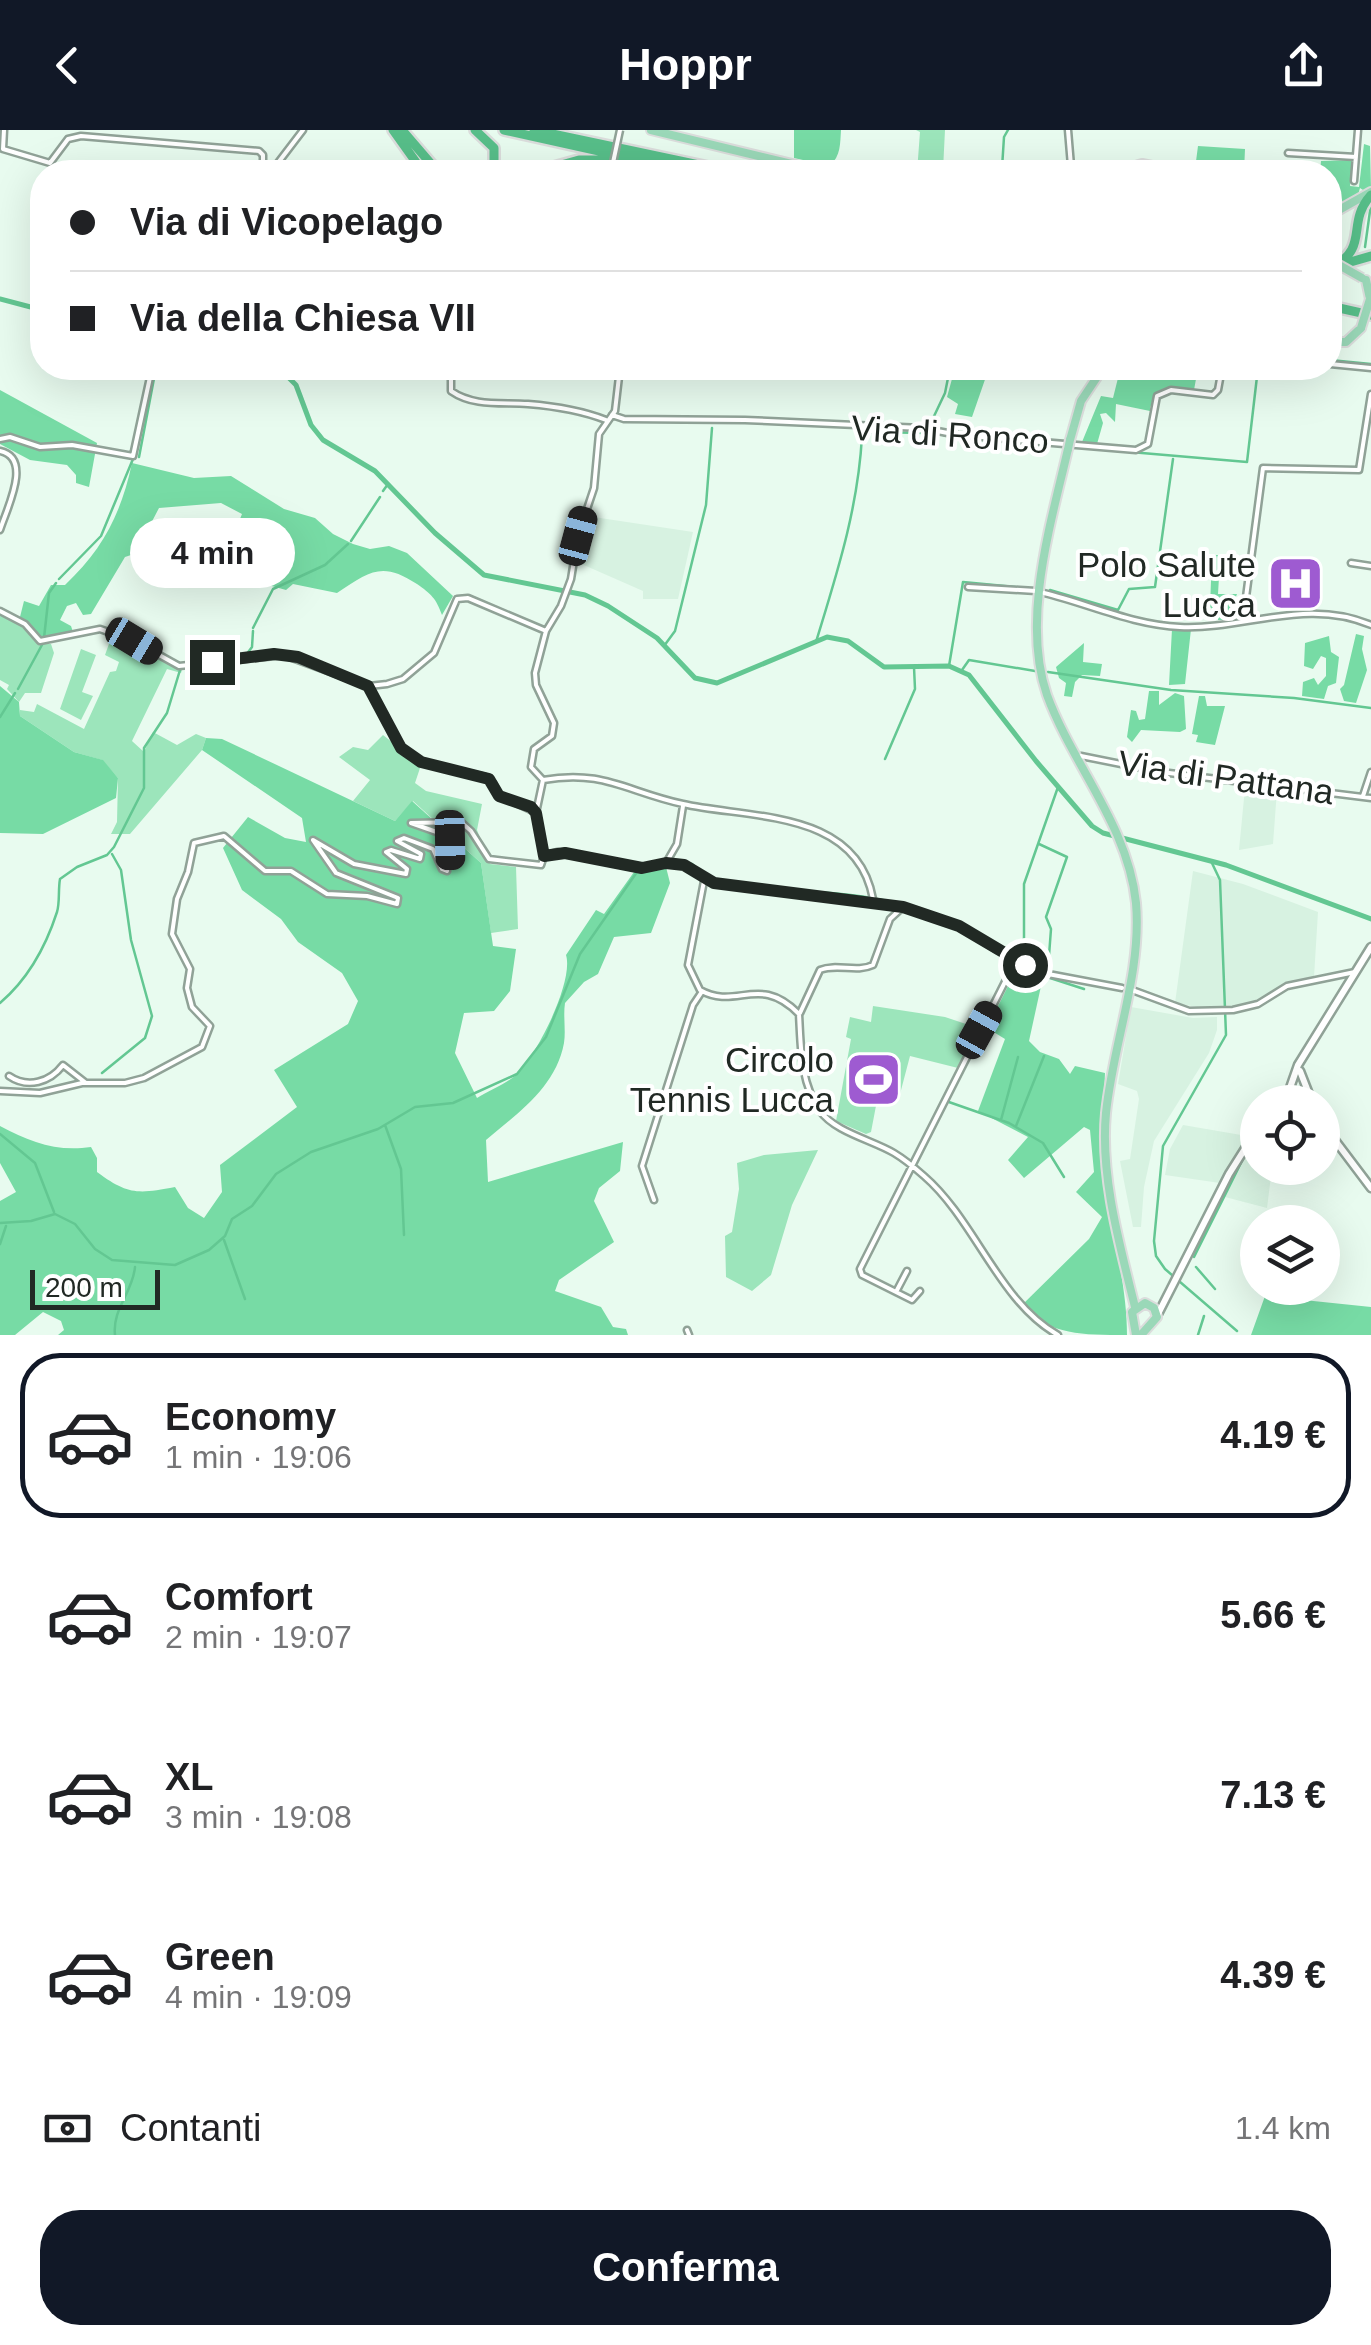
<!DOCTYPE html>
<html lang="it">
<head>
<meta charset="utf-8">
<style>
	body { margin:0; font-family:Helvetica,sans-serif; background:#f2f2f2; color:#202124; height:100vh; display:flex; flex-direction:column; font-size:38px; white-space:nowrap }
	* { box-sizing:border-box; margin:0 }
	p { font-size:32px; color:#757577 }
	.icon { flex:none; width:55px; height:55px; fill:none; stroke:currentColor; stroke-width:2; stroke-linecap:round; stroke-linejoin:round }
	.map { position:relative; height:1205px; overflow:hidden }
	.sheet { display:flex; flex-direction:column; background:#fff; flex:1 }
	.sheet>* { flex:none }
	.top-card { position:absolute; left:30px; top:30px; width:1312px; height:220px; border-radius:40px; box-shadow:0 10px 40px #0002; display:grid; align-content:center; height:220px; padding:0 40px; background:#fff }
	.fabs { position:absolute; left:1240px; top:955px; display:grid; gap:20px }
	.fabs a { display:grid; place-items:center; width:100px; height:100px; border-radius:50%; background:#fff; box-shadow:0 10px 40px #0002; font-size:50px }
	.scale { position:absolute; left:30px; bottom:25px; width:130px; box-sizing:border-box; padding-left:10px; border:5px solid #212924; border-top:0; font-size:28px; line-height:35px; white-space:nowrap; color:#212924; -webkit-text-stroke:8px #fff; paint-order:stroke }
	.end { position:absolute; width:45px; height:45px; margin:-22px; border:12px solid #212924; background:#fff; box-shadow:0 0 0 5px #fff }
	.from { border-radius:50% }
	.bubble { position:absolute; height:70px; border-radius:35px; background:#fff; box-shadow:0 10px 40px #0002; font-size:32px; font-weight:600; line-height:70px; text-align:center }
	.car { position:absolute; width:30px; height:60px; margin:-30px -15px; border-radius:12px; box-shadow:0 0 8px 2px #0007; background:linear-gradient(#222 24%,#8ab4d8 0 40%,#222 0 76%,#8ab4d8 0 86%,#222 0) }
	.top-card b { display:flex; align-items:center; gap:35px; height:95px; font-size:38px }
	.top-card b+b { border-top:2px solid #e0e0e0 }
	.top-card i { width:25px; height:25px; background:#202124 }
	ul { padding:18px 0 0; list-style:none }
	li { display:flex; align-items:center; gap:30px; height:165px; margin:0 20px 15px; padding:0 20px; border:5px solid transparent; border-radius:40px }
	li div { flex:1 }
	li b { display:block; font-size:38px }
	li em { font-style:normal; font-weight:600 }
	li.active { border-color:#111827 }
	li>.icon { width:90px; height:90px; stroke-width:1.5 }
	.pay { display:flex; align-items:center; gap:25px; height:110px; padding:0 40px; font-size:38px }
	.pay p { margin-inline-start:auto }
	.action { display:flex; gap:20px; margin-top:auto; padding:20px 40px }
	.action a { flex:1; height:115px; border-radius:40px; background:#111827; color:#fff; font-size:40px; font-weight:600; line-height:115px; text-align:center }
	header { display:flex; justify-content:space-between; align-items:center; height:130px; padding:0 40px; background:#111827; color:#fff; font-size:45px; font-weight:600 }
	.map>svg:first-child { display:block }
	.built { fill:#d7f2e1 }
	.green { fill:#9ce5bb }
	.forest { fill:#77dba5 }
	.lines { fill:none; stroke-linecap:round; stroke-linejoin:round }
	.stream { stroke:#63c792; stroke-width:2.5 }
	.canal { stroke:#63c792; stroke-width:5 }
	.minor-casing { stroke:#90a297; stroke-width:9 }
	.secondary-casing { stroke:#90a297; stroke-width:11 }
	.primary-casing { stroke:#dbdddc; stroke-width:12 }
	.motorway-casing { stroke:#dbdddc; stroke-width:14 }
	.minor { stroke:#fff; stroke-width:4 }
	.secondary { stroke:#fff; stroke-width:6 }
	.primary { stroke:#9ad8b8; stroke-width:8 }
	.motorway { stroke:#57be89; stroke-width:9 }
	.minor-bridge-casing { stroke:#90a297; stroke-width:9; stroke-linecap:butt }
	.primary-bridge-casing { stroke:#dbdddc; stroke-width:12; stroke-linecap:butt }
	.minor-bridge { stroke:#fff; stroke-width:4 }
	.primary-bridge { stroke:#9ad8b8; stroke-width:8 }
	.route { stroke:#212924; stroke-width:12 }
	.labels { text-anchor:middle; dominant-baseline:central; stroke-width:8; stroke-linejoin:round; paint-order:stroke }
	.street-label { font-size:35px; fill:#212924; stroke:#fff }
	.poi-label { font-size:35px; fill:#212924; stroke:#fff; text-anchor:end }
</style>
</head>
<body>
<header><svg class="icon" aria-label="back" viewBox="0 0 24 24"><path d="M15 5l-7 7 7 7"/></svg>Hoppr<svg class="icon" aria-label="share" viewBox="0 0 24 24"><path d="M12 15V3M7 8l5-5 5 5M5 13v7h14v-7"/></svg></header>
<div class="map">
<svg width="1371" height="1205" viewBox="0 0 1371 1205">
	<rect width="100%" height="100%" fill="#e8fbef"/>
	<!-- built -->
	<path class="built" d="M587 386 693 402 678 469H643V461L577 432Z
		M1245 658 1277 660 1273 714 1239 720Z
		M1193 741 1243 754 1318 782 1314 847 1295 850 1243 877 1208 879 1175 873Z
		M1131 877 1193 888 1217 887V900L1209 923 1154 1011 1144 1057 1141 1097H1133L1120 1031 1130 1029 1139 969 1137 961 1118 954Z
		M1183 995 1247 1006 1220 1053 1165 1045 1170 1019Z
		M1247 1025 1257 1026 1258 1038H1272L1267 1078 1225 1067Z"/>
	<!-- green -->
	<path class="green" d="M916 0H945L943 40 961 42H917L920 2Z
		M0 484 20 494 38 514H51L54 523 41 563H25L19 572 7 559 9 555 0 550Z
		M114 500 184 534 181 543 167 539 132 611 144 622 153 602 177 615 196 604 206 608 202 620 130 704H111L117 692 118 648 102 630 74 622 20 586V580L34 582 37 574 84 599 110 542 116 541 119 532 105 525Z
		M81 519 96 525 82 562 93 566 81 590 60 579Z
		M383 605 421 635 415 653 426 661 482 674 477 700 490 734 516 737 518 799 491 803 481 733 413 671 395 691 353 671 370 650 339 627 353 617 368 620Z
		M873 876 945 887 978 898 958 938 910 926 900 964 879 960 871 1002 866 1004 836 991 851 909 846 907 850 887 871 892Z
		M818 1020 792 1075 771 1145 752 1161 726 1147 725 1106 732 1102 739 1059 737 1033 764 1025Z"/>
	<!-- forest -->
	<path class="forest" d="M794 0H841C840 14 841 25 830 36L794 28Z
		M1364 14 1370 16 1371 59 1366 62 1360 58 1358 65 1330 79V42H1320L1321 31 1352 30 1350 56 1359 57Z
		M1198 16 1245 19 1244 42H1201L1195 39Z
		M955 238H989L972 287 955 284 958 274 947 267Z
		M1130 238H1198L1194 260C1173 255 1153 255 1150 281L1116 274 1115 292 1106 283 1100 284 1103 293 1097 314 1082 312 1101 266 1113 268 1118 248 1127 246Z
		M0 260 97 313 89 357 76 353V345L67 335 30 330 0 314Z
		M132 333 194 348 231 346 284 379 315 388 333 404 353 414 370 419 389 416 407 423 453 466 442 485C436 468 431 464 417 454 382 431 370 441 337 463L293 454 286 460 243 448 222 433 242 384 221 373 159 378 147 401 151 411 143 421 125 427 91 484 83 485 76 473 67 476 60 490 71 496 73 502 40 510 20 487 24 471 39 476 51 455H65C103 419 121 384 132 333Z
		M1212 425H1229L1227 444 1219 447 1218 464H1237L1227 490H1218V484L1210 477Z
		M1172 499H1191L1185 554 1169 555Z
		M1356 504 1364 506 1362 519 1367 540 1356 573 1344 571 1340 559 1344 555Z
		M1329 506 1331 522 1339 527 1336 553 1328 556 1324 569 1302 566 1303 552 1314 548 1318 555 1326 546V528L1321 526 1313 539 1304 536 1305 513Z
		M1084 513 1083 532 1102 534 1100 546 1082 545 1075 552 1072 567 1064 566 1066 553 1059 548 1056 537Z
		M0 556 19 572 20 586 74 622 103 630 118 648 116 668 43 704 0 703Z
		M1149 561H1159V575L1175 563 1184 566 1186 599 1180 602 1141 600 1132 612 1127 607 1131 580 1136 581 1139 590 1145 589Z
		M1199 566H1205L1207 576H1225L1215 615 1196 612 1198 605 1192 604Z
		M206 608 222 609 395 691 412 671 481 733 493 816 516 819 510 861 494 881 464 883 455 923 477 968C490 960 509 953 519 942 538 922 574 851 566 825L596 780 604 784 634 742 666 737 670 753 651 803 614 807 598 844 584 852 565 873C563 886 566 900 564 913 556 957 518 983 486 1010L488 1052 623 1012 620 1041 599 1058 594 1071 614 1112 559 1150 555 1161 601 1177 613 1197 626 1199 628 1205H58L64 1200 61 1191 43 1182 15 1205H0V1071L16 1062 0 1033V996C30 1012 56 1022 91 1017L97 1028V1042C128 1065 138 1064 175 1057L188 1078 204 1088 222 1062 220 1035 297 977 274 940 348 894 358 871 342 843 298 812 281 789 242 760 223 718 248 687 285 708 306 712 302 688 202 620Z
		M1017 838 1043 847 1029 911 1040 922 1059 929 1070 944 1075 936 1105 943C1103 985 1103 1025 1108 1067 1114 1113 1127 1158 1127 1205 1081 1205 1053 1205 1020 1177L1089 1109 1102 1087 1076 1062 1094 1042 1090 1000 1084 997 1024 1048 1008 1030 1028 1007 978 981 1005 909 987 898Z
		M1265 1166 1371 1177V1205H1251Z"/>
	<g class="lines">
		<!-- stream -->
		<path class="stream" d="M986 42 1002 38 1004 7 1008 0
			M1365 117 1371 74
			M1330 230 1371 234
			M931 302 956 308 1018 312
			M1047 314 1064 316
			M1072 317 1247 332 1258 238
			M139 327 156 238
			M383 361 388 354
			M351 411 380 367
			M59 449 101 406 133 329
			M1050 460 1118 480 1129 459 1155 457 1173 329
			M253 498 273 459 325 435 348 414
			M44 508 49 463 56 453
			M816 512C837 443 858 379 862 306L869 302 926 303 945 263 950 238
			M664 516 675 501 706 375 712 298
			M186 534 246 525 252 517 253 501
			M949 536 963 452 1025 458
			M962 540 969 530 1035 541
			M1048 542 1171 560 1294 568 1371 578
			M18 559 43 513
			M0 587 15 563
			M885 629 915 559 914 537
			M1039 714 1067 727 1046 787 1051 799 1048 839
			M670 730 692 734 702 744
			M1211 731 1220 750 1226 905 1163 1016 1154 1111 1156 1126 1165 1139 1237 1201
			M642 736 665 731
			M786 761C872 762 933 775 1005 822
			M1019 823 1024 808V754L1058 657
			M1035 836 1048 840
			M1047 847 1084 859
			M997 872 1014 839
			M0 873C27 850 46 816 57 782 60 772 58 760 60 749L77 737 107 725 114 717 144 658V618L167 583 180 540
			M102 943 145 908 152 886 131 810 121 740 112 724
			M946 971 1009 993 1043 1013 1064 1047
			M1001 990 1018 927
			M385 995 401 1039 404 1105
			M1016 996 1044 926
			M0 1004 35 1033 54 1082
			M0 1093 31 1091 55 1084 75 1094 95 1119 112 1130 175 1135 209 1120 225 1106 232 1089 252 1076 276 1044 311 1022 378 999 415 977 453 973 517 944 546 907 580 824 637 742
			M224 1110 245 1169
			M0 1114 6 1096
			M1194 1127 1249 1017
			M1196 1137 1215 1159
			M115 1205C112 1179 133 1162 135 1137
			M1198 1205 1204 1186"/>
		<!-- canal -->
		<path class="canal" d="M0 169 42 180
			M189 238 227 244 277 242 287 246 296 255 311 295 323 310 375 341 435 403 484 445 585 465 608 476 657 508 695 548 717 553 827 507 848 511 884 537 949 536 969 545 1036 631 1092 696 1103 703 1226 735 1371 789"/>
		<defs>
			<path id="minor" d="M4 0 3 19 50 33 68 9 81 6 259 21 263 25V42
				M1288 23 1356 27
				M271 42 303 0
				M1034 42 1040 38 1071 36 1068 0
				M1354 51 1358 0
				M1330 234 1371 238
				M372 238H410
				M451 238V261C474 277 502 272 528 274 553 276 583 281 606 290
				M612 285 624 289 745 290 922 298 958 305 1136 320 1148 314 1157 266 1171 260 1213 265 1218 260 1222 238
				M0 309 10 307 40 317 72 315 133 326 152 238
				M0 321C33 328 7 378 0 400
				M1351 433 1371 436
				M968 457 1036 461
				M1044 463C1089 474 1133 495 1180 497 1245 500 1307 467 1371 495
				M0 481 25 494 40 511 100 499 134 511 179 536 284 525 369 556 387 554 403 549 434 523 457 469 468 468 546 501
				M1243 490 1263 338 1359 340 1371 264
				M369 556 401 618 421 632 485 647 493 653 499 665 535 682
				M1081 626 1161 642 1371 668
				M543 650C603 639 627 662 683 674 750 689 857 679 873 769
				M1363 666 1371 642
				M544 726 536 683 543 650 531 637 534 619 552 606 554 593 536 555 535 543 546 501 561 476 571 449 578 406 594 358 599 304 615 281 620 238
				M666 733 677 714 683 676
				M704 751 688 835 700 860C737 881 759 843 799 884 801 918 800 952 820 981 835 1002 872 1010 894 1023 904 1029 915 1038 924 1046 975 1090 999 1172 1058 1205
				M1132 860 1189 881 1233 880 1258 874 1287 856 1355 842
				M800 883 820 840C837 833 856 843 873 835L890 789 903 777
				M9 946C28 959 50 952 63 935L86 953
				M0 961 40 963 82 953H125L144 948 202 917 210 896 192 877 187 858 190 839 172 804 177 769 188 742 194 713 224 706 265 741H291L327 764 367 766 397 774 398 768 336 743 313 710 354 734 406 744 407 739 386 722 391 720 420 729 421 724 397 711 404 708 433 719 442 739 447 741 448 706 411 693 461 692 471 701 489 729 541 735 544 726 557 722 642 739 666 733 683 735 714 753 903 777 959 796 997 820 1048 844 1122 858
				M654 1070 642 1036 693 875 701 863
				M920 1161 912 1170 862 1145 860 1139 1013 836 1027 838
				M896 1162 907 1141
				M687 1200 689 1205"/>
			<path id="secondary" d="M1300 941 1309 964 1307 972
				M1285 972 1298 935 1371 817
				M1322 993 1371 1058
				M1157 1186 1229 1044 1258 998"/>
			<path id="primary" d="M651 0 825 42
				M1116 42 1142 34 1182 42
				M1330 85 1371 62
				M1366 150 1370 169
				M1330 212H1346L1361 198
				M1070 310 1081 271 1103 238
				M1068 319C1051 393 1021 490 1047 565 1073 636 1128 695 1136 773 1142 843 1113 913 1106 983 1100 1046 1120 1116 1135 1177
				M1136 1205 1132 1182 1145 1173 1154 1178 1157 1187 1141 1205"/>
			<path id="motorway" d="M393 0 423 42
				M402 0 438 42
				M475 0 494 18V42
				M504 0 694 42
				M534 0 732 42
				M536 42 579 30H617
				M1347 133 1371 126
				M1331 138C1371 117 1345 94 1371 65
				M1330 176 1371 185"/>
		</defs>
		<!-- minor casing -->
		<use href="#minor" class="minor-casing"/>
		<!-- secondary casing -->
		<use href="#secondary" class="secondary-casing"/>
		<!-- primary casing -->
		<use href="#primary" class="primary-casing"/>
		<!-- motorway casing -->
		<use href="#motorway" class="motorway-casing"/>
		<!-- minor -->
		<use href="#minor" class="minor"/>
		<!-- secondary -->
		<use href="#secondary" class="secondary"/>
		<!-- primary -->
		<use href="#primary" class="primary"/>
		<!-- motorway -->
		<use href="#motorway" class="motorway"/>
		<defs>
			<path id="minor-bridge" d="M611 42 620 0"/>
			<path id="primary-bridge" d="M1330 130 1362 148
				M1361 198 1370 169
				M1068 319 1070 310"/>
		</defs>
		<!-- minor-bridge casing -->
		<use href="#minor-bridge" class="minor-bridge-casing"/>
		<!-- primary-bridge casing -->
		<use href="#primary-bridge" class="primary-bridge-casing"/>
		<!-- minor-bridge -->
		<use href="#minor-bridge" class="minor-bridge"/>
		<!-- primary-bridge -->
		<use href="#primary-bridge" class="primary-bridge"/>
	</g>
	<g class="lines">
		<!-- route -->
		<path class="route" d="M212 532 274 524 298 527 368 556 401 618 421 632 489 649 499 666 531 677 536 683 544 726 565 723 642 738 666 733 684 735 714 753 903 777 959 796 1025 835"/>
	</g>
	<!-- icons -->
	<defs>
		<symbol id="hospital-square" viewBox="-11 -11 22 22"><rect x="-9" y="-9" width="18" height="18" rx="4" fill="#9e5bd1" stroke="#fff"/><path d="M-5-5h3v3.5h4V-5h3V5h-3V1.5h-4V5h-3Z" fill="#fff"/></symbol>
		<symbol id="stadium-square" viewBox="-11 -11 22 22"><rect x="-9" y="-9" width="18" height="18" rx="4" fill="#9e5bd1" stroke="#fff"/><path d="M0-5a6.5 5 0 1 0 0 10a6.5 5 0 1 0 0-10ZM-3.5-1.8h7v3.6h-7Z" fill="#fff"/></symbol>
	</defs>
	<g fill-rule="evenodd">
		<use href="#hospital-square" x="1264" y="422" width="63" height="63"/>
		<use href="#stadium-square" x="842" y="918" width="63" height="63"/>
	</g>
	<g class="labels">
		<!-- street labels -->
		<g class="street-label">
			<text transform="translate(950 304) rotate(4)">Via di Ronco</text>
			<text transform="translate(1226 647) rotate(8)">Via di Pattana</text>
		</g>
		<!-- poi labels -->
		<g class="poi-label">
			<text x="1256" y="434">Polo Salute<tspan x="1256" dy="40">Lucca</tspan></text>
			<text x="834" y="929">Circolo<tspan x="834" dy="40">Tennis Lucca</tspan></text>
		</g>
	</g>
</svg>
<div class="fabs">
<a><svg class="icon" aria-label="locate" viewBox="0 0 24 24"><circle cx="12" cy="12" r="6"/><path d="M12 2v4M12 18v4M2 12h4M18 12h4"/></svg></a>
<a><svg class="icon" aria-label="layers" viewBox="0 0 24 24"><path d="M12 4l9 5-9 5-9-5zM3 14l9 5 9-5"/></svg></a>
</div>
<div class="scale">200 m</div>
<i class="end from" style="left:1025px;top:835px"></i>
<i class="end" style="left:212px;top:532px"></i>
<div class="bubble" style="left:130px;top:388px;width:165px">4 min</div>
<i class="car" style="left:578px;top:406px;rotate:15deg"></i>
<i class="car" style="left:134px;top:511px;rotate:121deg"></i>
<i class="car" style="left:450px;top:710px;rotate:179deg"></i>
<i class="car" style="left:979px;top:900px;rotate:29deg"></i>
<div class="top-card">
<b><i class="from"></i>Via di Vicopelago</b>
<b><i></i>Via della Chiesa VII</b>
</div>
</div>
<section class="sheet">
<ul>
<li class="active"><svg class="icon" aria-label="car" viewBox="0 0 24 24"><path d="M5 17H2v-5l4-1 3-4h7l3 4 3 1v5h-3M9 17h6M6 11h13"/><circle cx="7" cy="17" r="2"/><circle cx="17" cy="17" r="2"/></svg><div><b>Economy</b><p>1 min · 19:06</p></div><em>4.19 €</em></li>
<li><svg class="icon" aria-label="car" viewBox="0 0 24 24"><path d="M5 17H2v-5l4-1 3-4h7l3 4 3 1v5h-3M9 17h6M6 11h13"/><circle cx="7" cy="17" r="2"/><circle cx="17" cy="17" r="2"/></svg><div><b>Comfort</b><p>2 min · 19:07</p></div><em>5.66 €</em></li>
<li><svg class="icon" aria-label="car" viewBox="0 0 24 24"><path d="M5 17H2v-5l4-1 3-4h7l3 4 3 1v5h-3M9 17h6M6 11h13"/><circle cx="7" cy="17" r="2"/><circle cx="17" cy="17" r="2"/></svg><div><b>XL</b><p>3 min · 19:08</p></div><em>7.13 €</em></li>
<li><svg class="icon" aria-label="car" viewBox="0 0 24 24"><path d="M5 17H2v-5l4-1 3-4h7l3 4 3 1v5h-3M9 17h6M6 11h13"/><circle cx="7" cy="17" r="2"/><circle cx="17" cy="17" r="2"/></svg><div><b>Green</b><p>4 min · 19:09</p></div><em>4.39 €</em></li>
</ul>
<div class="pay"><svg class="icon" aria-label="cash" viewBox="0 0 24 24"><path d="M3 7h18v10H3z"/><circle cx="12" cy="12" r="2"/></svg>Contanti<p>1.4 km</p></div>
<div class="action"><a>Conferma</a></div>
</section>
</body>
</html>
